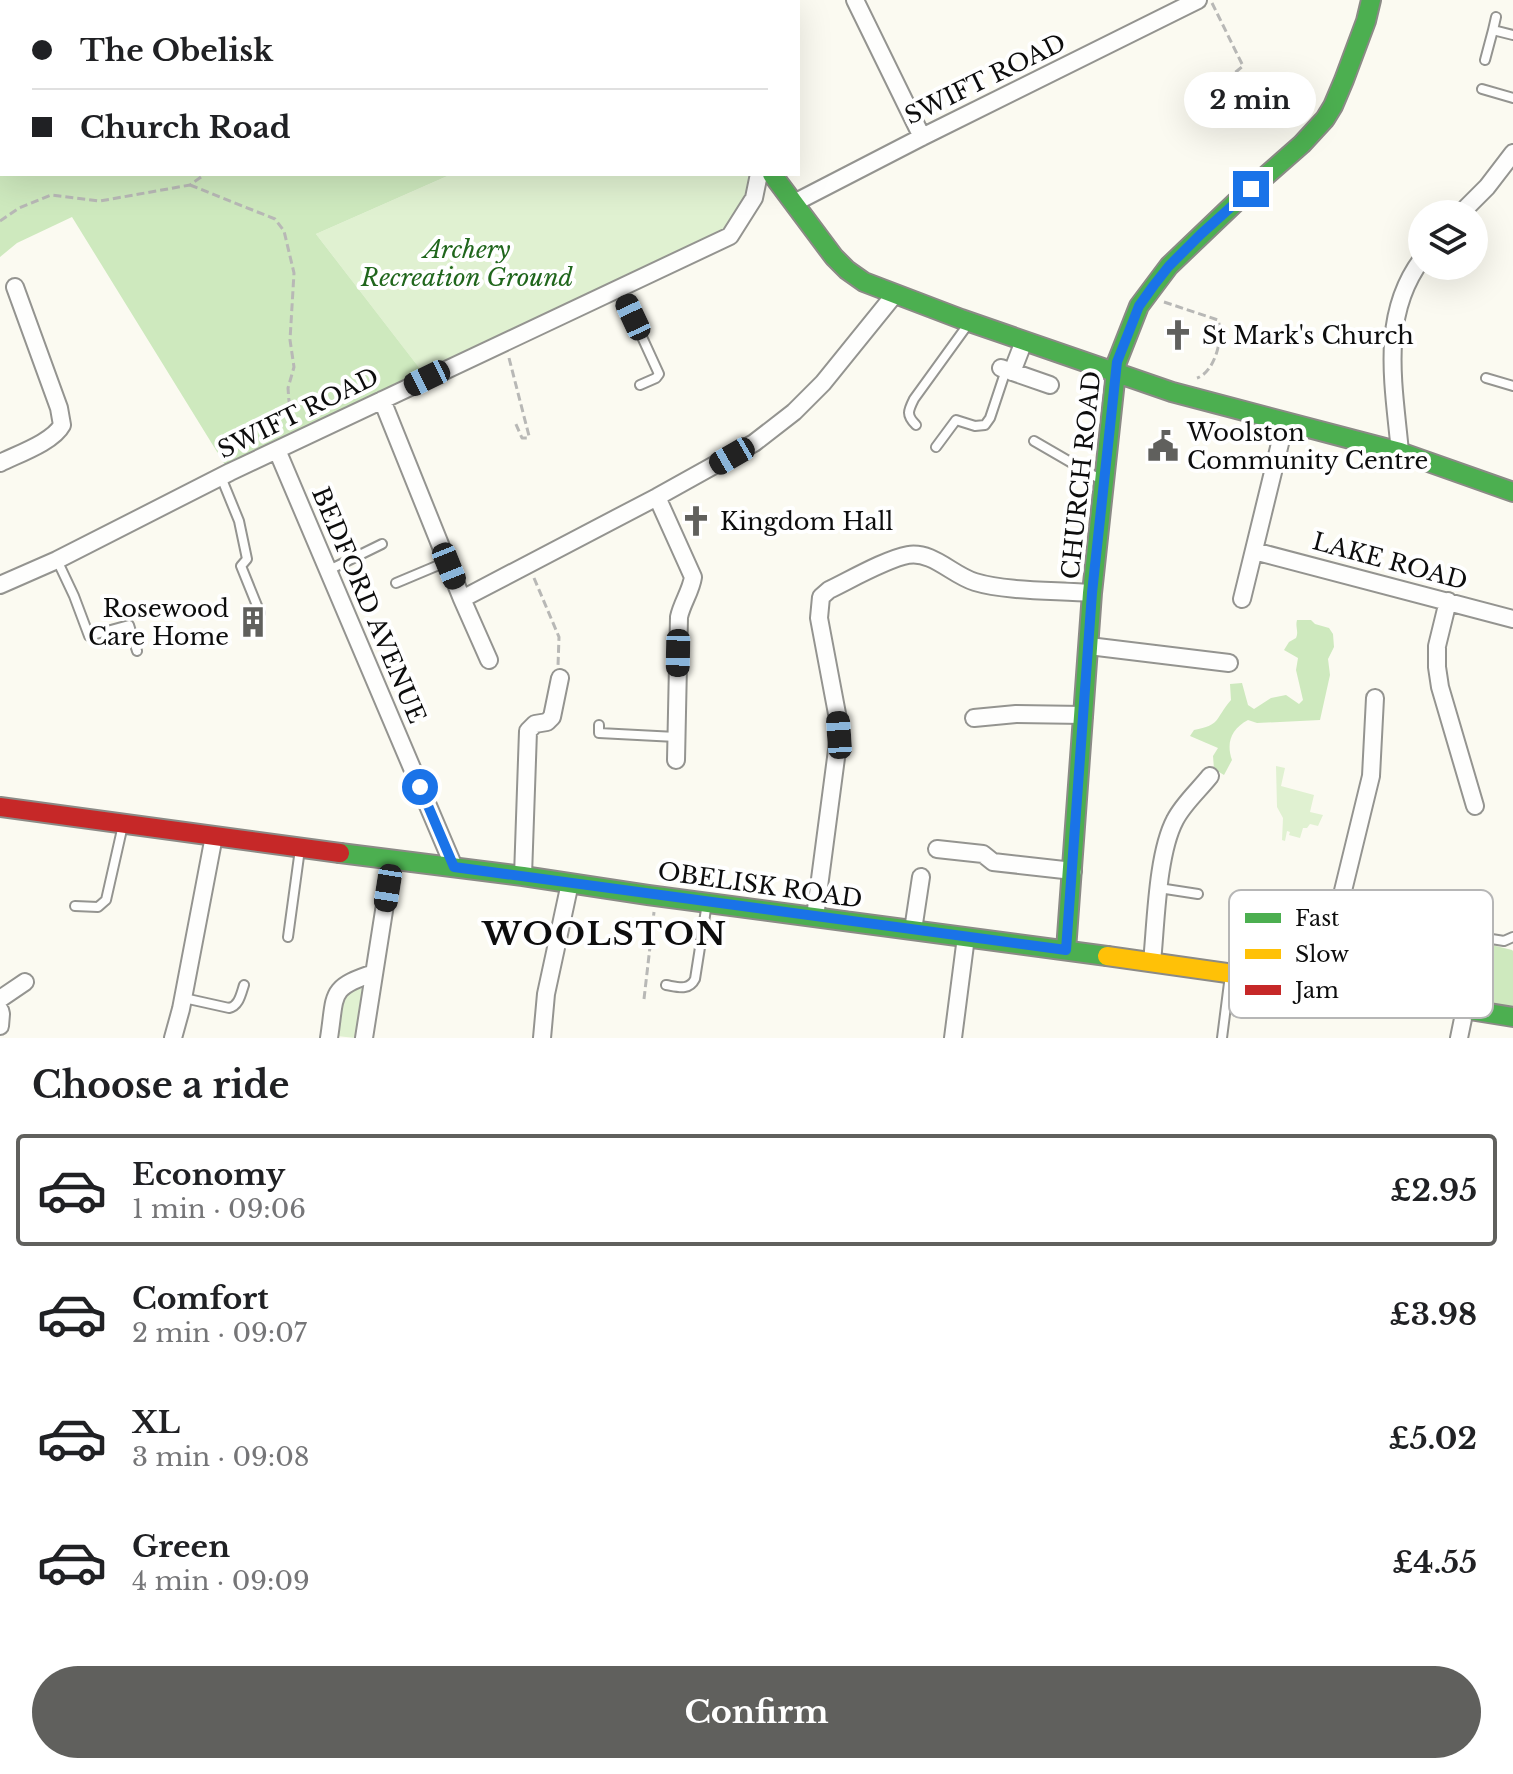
<!DOCTYPE html>
<html lang="en">
<head>
<meta charset="utf-8">
<style>
	body { margin:0; font-family:"Libre Baskerville",serif; background:#f2f2f2; color:#202124; height:100vh; display:flex; flex-direction:column; font-size:30px; white-space:nowrap }
	* { box-sizing:border-box; margin:0 }
	p { font-size:26px; color:#757577 }
	.icon { flex:none; width:44px; height:44px; fill:none; stroke:currentColor; stroke-width:2; stroke-linecap:round; stroke-linejoin:round }
	.map { position:relative; height:1038px; overflow:hidden }
	.details { display:flex; flex-direction:column; background:#fff; flex:1 }
	.details>* { flex:none }
	.top-card { position:absolute; left:0px; top:0px; width:800px; height:176px; box-shadow:0 8px 32px #0002; display:grid; align-content:center; height:176px; padding:0 32px; background:#fff }
	.buttons { position:absolute; left:1408px; top:200px; display:grid; gap:16px }
	.buttons a { display:grid; place-items:center; width:80px; height:80px; border-radius:50%; background:#fff; box-shadow:0 8px 32px #0002; font-size:40px }
	.end { position:absolute; width:36px; height:36px; margin:-18px; border:10px solid #1a73e8; background:#fff; box-shadow:0 0 0 4px #fff }
	.from { border-radius:50% }
	.bubble { position:absolute; height:56px; border-radius:28px; background:#fff; box-shadow:0 8px 32px #0002; font-size:26px; font-weight:700; line-height:56px; text-align:center }
	.car { position:absolute; width:24px; height:48px; margin:-24px -12px; border-radius:10px; box-shadow:0 0 6px 2px #0007; background:linear-gradient(#222 24%,#8ab4d8 0 40%,#222 0 76%,#8ab4d8 0 86%,#222 0) }
	.top-card b { display:flex; align-items:center; gap:28px; height:76px; font-size:30px }
	.top-card b+b { border-top:2px solid #e0e0e0 }
	.top-card i { width:20px; height:20px; background:#202124 }
	ul { padding:0; list-style:none }
	li { display:flex; align-items:center; gap:24px; height:112px; margin:0 16px 12px; padding:0 16px; border:4px solid transparent; border-radius:8px }
	li div { flex:1 }
	li b { display:block; font-size:30px }
	li em { font-style:normal; font-weight:700 }
	li.on { border-color:#60605d }
	li>.icon { width:72px; height:72px; stroke-width:1.5 }
	h2 { padding:0 32px; font-size:36px; line-height:96px }
	.action { display:flex; gap:16px; margin-top:auto; padding:16px 32px }
	.action a { flex:1; height:92px; border-radius:48px; background:#60605d; color:#fff; font-size:32px; font-weight:700; line-height:92px; text-align:center }
	.map>svg:first-child { display:block }
	.green { fill:#e0f1d1 }
	.forest { fill:#cee9be }
	.lines { fill:none; stroke-linecap:round; stroke-linejoin:round }
	.stream { stroke:#c6def6; stroke-width:4 }
	.lane-casing { stroke:#949490; stroke-width:12 }
	.street-casing { stroke:#949490; stroke-width:20 }
	.fast-casing { stroke:#8b8a86; stroke-width:22 }
	.slow-casing { stroke:#8b8a86; stroke-width:22 }
	.jam-casing { stroke:#8b8a86; stroke-width:22 }
	.path { stroke:#b8b8b6; stroke-width:3; stroke-dasharray:8 4; stroke-linecap:butt }
	.lane { stroke:#fefefd; stroke-width:8 }
	.street { stroke:#fefefd; stroke-width:16 }
	.fast { stroke:#4caf50; stroke-width:18 }
	.slow { stroke:#ffc107; stroke-width:18 }
	.jam { stroke:#c62828; stroke-width:18 }
	.route { stroke:#1a73e8; stroke-width:10 }
	.labels { text-anchor:middle; dominant-baseline:central; stroke-width:8; stroke-linejoin:round; paint-order:stroke }
	.street-label { font-size:24px; fill:#0d0d0d; stroke:#fff }
	.park-label { font-size:24px; font-style:italic; fill:#20661c; stroke:#fff }
	.poi-label { font-size:24px; fill:#0d0d0d; stroke:#fff; text-anchor:start }
	.district-label { font-size:32px; font-weight:bold; letter-spacing:2px; fill:#0d0d0d; stroke:#fff }
	.key { fill:#fff; stroke:#b6b6b6; stroke-width:2 }
	.key-label { font-size:22px; fill:#0d0d0d }
</style>
</head>
<body>
<div class="map">
<svg width="1513" height="1038" viewBox="0 0 1513 1038">
	<rect width="100%" height="100%" fill="#fbfaf1"/>
	<!-- green -->
	<path class="green" d="M452 174H759L730 236 427 378 316 234Z
		M1276 766 1285 768 1281 786 1314 795 1310 812 1323 815 1318 826 1310 824 1307 828H1303L1300 838 1289 835 1290 832 1287 831 1285 841 1282 840 1283 818 1277 807Z
		M358 988 362 989 355 1038 337 1036 342 996 349 989Z"/>
	<!-- forest -->
	<path class="forest" d="M40 0H520L523 2H35Z
		M0 12H2V174H452L316 234 424 374 227 468 72 217 17 243 0 257Z
		M1297 620H1311L1315 624 1329 628 1333 634 1334 647 1328 659 1330 675 1320 720 1257 723 1248 720C1231 729 1226 743 1232 760L1224 775 1214 769 1213 756 1218 748 1190 736 1194 730C1221 725 1214 720 1231 700L1230 684 1242 683 1248 705 1254 709 1271 698 1286 695 1299 704 1303 700 1296 670 1298 658 1284 650 1289 642 1296 638C1299 631 1295 627 1297 620Z
		M1492 945 1512 950 1513 951V1007L1346 979 1348 965 1408 974 1470 955Z"/>
	<g class="lines">
		<!-- stream -->
		<path class="stream" d="M250 2 253 0
			M0 131H2"/>
		<defs>
			<path id="lane" d="M1493 30 1496 17
				M1485 60 1493 30 1513 35
				M1482 89 1513 98
				M620 289 659 374 656 378 640 385
				M1486 378 1513 386
				M916 425C906 415 908 411 914 399L969 323
				M1034 441 1103 481
				M936 447 956 420 975 426 985 425 990 418 1006 370
				M221 477 239 521 247 559 241 566 260 613
				M57 560 74 596 89 636 129 625 137 651
				M329 570 382 544
				M396 583 446 562
				M599 725V733L676 737
				M1159 888 1198 894
				M75 906 98 907 106 900 123 825
				M1467 935 1504 941 1513 937
				M288 937 300 849
				M666 985C678 987 689 991 695 979L707 903
				M184 998 229 1008C239 1006 241 994 244 985
				M1222 1038 1230 975"/>
			<path id="street" d="M855 0 922 137
				M794 203 922 137 1198 0
				M1460 214 1487 187 1513 153
				M1001 368 1050 385
				M1012 372 1024 341
				M382 400 462 599 489 660
				M277 450 454 867
				M1400 452C1394 386 1379 316 1422 259
				M0 463C18 454 53 442 62 425L59 408 15 287
				M657 497 693 577C691 591 682 603 679 617L676 760
				M1254 551 1513 619
				M0 585 57 560 230 472 730 236 754 198 759 174
				M462 599 657 497 754 443 794 412 823 383 895 294
				M1242 599 1285 423
				M1448 601 1437 646V667L1440 687 1475 806
				M1089 646 1229 663
				M974 718 1016 714 1084 715
				M937 849 983 854 993 862 1073 871
				M523 876 528 731 535 724 547 722 552 717 560 678
				M815 917 839 735 838 719 822 634 819 618 821 597 829 590C850 580 886 559 908 555 933 551 952 575 975 582 1008 592 1058 590 1092 593
				M913 930 921 877
				M1152 962C1156 923 1157 854 1175 820 1183 804 1199 790 1210 776
				M1320 985 1371 776 1375 698
				M0 999 25 982
				M0 1010 1 1014 0 1026
				M173 1038 181 1009 214 836
				M329 1038C336 994 328 988 374 973
				M364 1038 392 860
				M542 1038 546 994 570 883
				M953 1038 966 937
				M1459 1038 1465 1009"/>
			<path id="fast" d="M772 174 834 257 847 270 864 282 961 319 1172 392 1400 452 1513 492
				M340 853 523 876 648 895 1107 956
				M1066 950 1092 593 1117 362 1139 306 1169 266 1236 202 1302 144 1325 119 1333 106 1344 80 1366 21 1371 0
				M1347 990 1513 1017"/>
			<path id="slow" d="M540 0 542 2
				M1107 956 1347 990"/>
			<path id="jam" d="M0 807 340 853"/>
		</defs>
		<!-- lane casing -->
		<use href="#lane" class="lane-casing"/>
		<!-- street casing -->
		<use href="#street" class="street-casing"/>
		<!-- fast casing -->
		<use href="#fast" class="fast-casing"/>
		<!-- slow casing -->
		<use href="#slow" class="slow-casing"/>
		<!-- jam casing -->
		<use href="#jam" class="jam-casing"/>
		<!-- path -->
		<path class="path" d="M425 0 429 2
			M104 2 108 0
			M504 2 506 0
			M735 2 737 0
			M1212 3 1243 66 1225 81
			M0 71 2 70
			M190 185 275 219 284 231 294 273 290 340 294 367 288 388 290 415 294 424
			M0 221 19 208 51 195 100 201 190 185 205 174
			M1164 302 1218 320C1224 337 1215 372 1197 378
			M509 358 529 436 528 438H522L515 422
			M534 578 559 637 558 666
			M644 999 654 912"/>
		<!-- lane -->
		<use href="#lane" class="lane"/>
		<!-- street -->
		<use href="#street" class="street"/>
		<!-- fast -->
		<use href="#fast" class="fast"/>
		<!-- slow -->
		<use href="#slow" class="slow"/>
		<!-- jam -->
		<use href="#jam" class="jam"/>
	</g>
	<g class="lines">
		<!-- route -->
		<path class="route" d="M420 787 454 867 1066 950 1092 593 1117 362 1139 306 1154 285 1169 266 1201 234 1251 189"/>
	</g>
	<!-- icons -->
	<defs>
		<symbol id="church-bare" viewBox="-9 -9 18 18"><path d="M-1.2-6h2.4v3.5h3.3v2.4h-3.3V6h-2.4V-.1h-3.3v-2.4h3.3Z" fill="#60605d" stroke="#fff" stroke-width="2.5" paint-order="stroke"/></symbol>
		<symbol id="civic-bare" viewBox="-9 -9 18 18"><path d="M-.6-6.5H3V-4.5H.6V-3L4-1V1h2V6H-6V1h2V-1L-.6-3ZM-1.2 2.5V6h2.4V2.5Z" fill="#60605d" stroke="#fff" stroke-width="2.5" paint-order="stroke"/></symbol>
		<symbol id="building-bare" viewBox="-9 -9 18 18"><path d="M-4-6H4V6H1V3H-1V6H-4ZM-2.5-4.3h1.7v1.8h-1.7ZM.8-4.3h1.7v1.8H.8ZM-2.5-1h1.7V.8h-1.7ZM.8-1h1.7V.8H.8Z" fill="#60605d" stroke="#fff" stroke-width="2.5" paint-order="stroke"/></symbol>
	</defs>
	<g fill-rule="evenodd">
		<use href="#church-bare" x="1156" y="313" width="44" height="44"/>
		<use href="#civic-bare" x="1141" y="424" width="44" height="44"/>
		<use href="#church-bare" x="674" y="499" width="44" height="44"/>
		<use href="#building-bare" x="231" y="600" width="44" height="44"/>
	</g>
	<g class="labels">
		<!-- street labels -->
		<g class="street-label">
			<text transform="translate(985 79) rotate(-26)">SWIFT ROAD</text>
			<text transform="translate(298 413) rotate(-26)">SWIFT ROAD</text>
			<text transform="translate(1081 475) rotate(-84)">CHURCH ROAD</text>
			<text transform="translate(1390 561) rotate(15)">LAKE ROAD</text>
			<text transform="translate(369 605) rotate(67)">BEDFORD AVENUE</text>
			<text transform="translate(760 885) rotate(8)">OBELISK ROAD</text>
		</g>
		<!-- park labels -->
		<g class="park-label">
			<text x="467" y="249">Archery<tspan x="467" dy="28">Recreation Ground</tspan></text>
		</g>
		<!-- poi labels -->
		<g class="poi-label">
			<text x="1202" y="335">St Mark's Church</text>
			<text x="1187" y="432">Woolston<tspan x="1187" dy="28">Community Centre</tspan></text>
			<text x="720" y="521">Kingdom Hall</text>
			<text x="229" y="608" text-anchor="end">Rosewood<tspan x="229" dy="28">Care Home</tspan></text>
		</g>
		<!-- district labels -->
		<g class="district-label">
			<text x="605" y="934">WOOLSTON</text>
		</g>
	</g>
	<!-- legend -->
	<rect x="1229" y="890" width="264" height="128" rx="12" class="key"/>
	<rect x="1245" y="913" width="36" height="10" fill="#4caf50"/>
	<rect x="1245" y="949" width="36" height="10" fill="#ffc107"/>
	<rect x="1245" y="985" width="36" height="10" fill="#c62828"/>
	<g class="key-label">
		<text x="1295" y="926">Fast</text>
		<text x="1295" y="962">Slow</text>
		<text x="1295" y="998">Jam</text>
	</g>
</svg>
<div class="buttons">
<a><svg class="icon" aria-label="layers" viewBox="0 0 24 24"><path d="M12 4l9 5-9 5-9-5zM3 14l9 5 9-5"/></svg></a>
</div>
<i class="end from" style="left:420px;top:787px"></i>
<i class="end" style="left:1251px;top:189px"></i>
<div class="bubble" style="left:1184px;top:72px;width:132px">2 min</div>
<i class="car" style="left:633px;top:317px;rotate:335deg"></i>
<i class="car" style="left:427px;top:378px;rotate:244deg"></i>
<i class="car" style="left:732px;top:456px;rotate:240deg"></i>
<i class="car" style="left:449px;top:566px;rotate:158deg"></i>
<i class="car" style="left:678px;top:653px;rotate:181deg"></i>
<i class="car" style="left:839px;top:735px;rotate:356deg"></i>
<i class="car" style="left:388px;top:888px;rotate:189deg"></i>
<div class="top-card">
<b><i class="from"></i>The Obelisk</b>
<b><i></i>Church Road</b>
</div>
</div>
<section class="details">
<h2>Choose a ride</h2>
<ul>
<li class="on"><svg class="icon" aria-label="car" viewBox="0 0 24 24"><path d="M5 17H2v-5l4-1 3-4h7l3 4 3 1v5h-3M9 17h6M6 11h13"/><circle cx="7" cy="17" r="2"/><circle cx="17" cy="17" r="2"/></svg><div><b>Economy</b><p>1 min · 09:06</p></div><em>£2.95</em></li>
<li><svg class="icon" aria-label="car" viewBox="0 0 24 24"><path d="M5 17H2v-5l4-1 3-4h7l3 4 3 1v5h-3M9 17h6M6 11h13"/><circle cx="7" cy="17" r="2"/><circle cx="17" cy="17" r="2"/></svg><div><b>Comfort</b><p>2 min · 09:07</p></div><em>£3.98</em></li>
<li><svg class="icon" aria-label="car" viewBox="0 0 24 24"><path d="M5 17H2v-5l4-1 3-4h7l3 4 3 1v5h-3M9 17h6M6 11h13"/><circle cx="7" cy="17" r="2"/><circle cx="17" cy="17" r="2"/></svg><div><b>XL</b><p>3 min · 09:08</p></div><em>£5.02</em></li>
<li><svg class="icon" aria-label="car" viewBox="0 0 24 24"><path d="M5 17H2v-5l4-1 3-4h7l3 4 3 1v5h-3M9 17h6M6 11h13"/><circle cx="7" cy="17" r="2"/><circle cx="17" cy="17" r="2"/></svg><div><b>Green</b><p>4 min · 09:09</p></div><em>£4.55</em></li>
</ul>
<div class="action"><a>Confirm</a></div>
</section>
</body>
</html>
